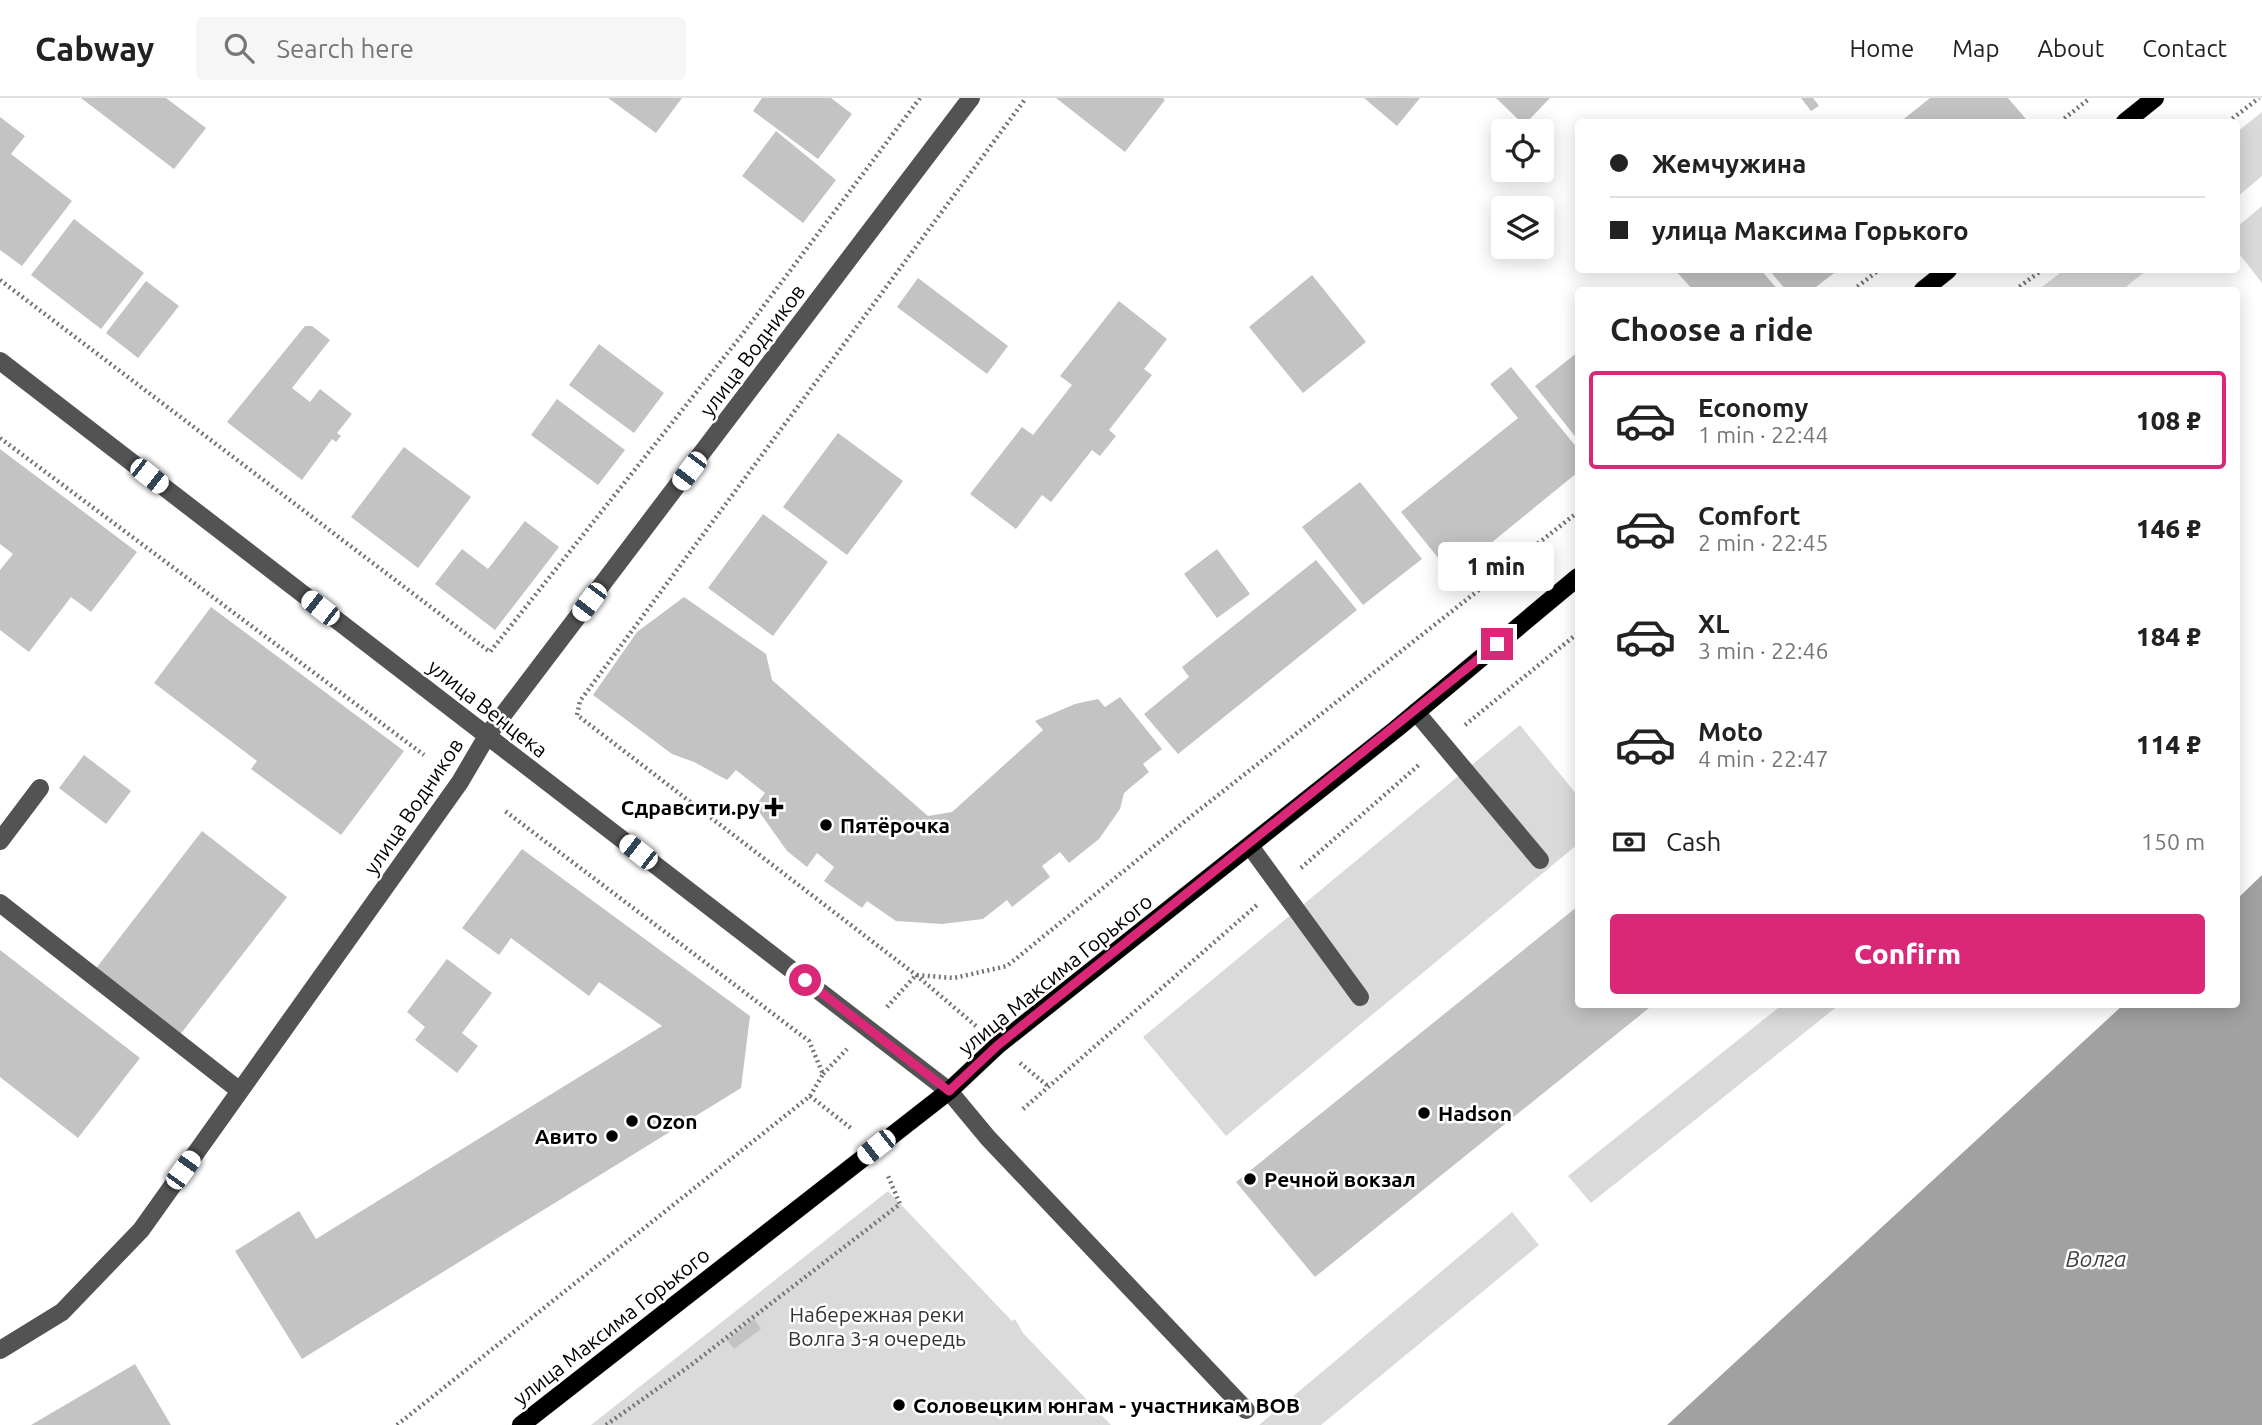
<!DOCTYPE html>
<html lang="en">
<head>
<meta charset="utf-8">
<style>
	body { margin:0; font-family:Ubuntu,sans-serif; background:#f6f6f6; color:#222; height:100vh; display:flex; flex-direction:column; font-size:26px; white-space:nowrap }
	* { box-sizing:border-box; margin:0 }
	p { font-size:23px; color:#767676 }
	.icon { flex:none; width:38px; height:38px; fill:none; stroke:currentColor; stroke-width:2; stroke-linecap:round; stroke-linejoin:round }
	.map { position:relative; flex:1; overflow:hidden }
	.drawer { position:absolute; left:1575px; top:189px; width:665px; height:721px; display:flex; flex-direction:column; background:#fff; border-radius:7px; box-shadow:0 4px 18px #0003 }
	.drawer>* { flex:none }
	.banner { position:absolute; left:1575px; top:21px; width:665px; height:154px; border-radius:7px; box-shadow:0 4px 18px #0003; display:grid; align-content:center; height:154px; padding:0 35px; background:#fff }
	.fabs { position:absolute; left:1491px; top:21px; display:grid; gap:14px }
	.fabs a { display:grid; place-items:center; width:63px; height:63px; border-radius:7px; background:#fff; box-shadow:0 4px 18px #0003; font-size:35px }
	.end { position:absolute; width:32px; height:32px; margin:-16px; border:9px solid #db2777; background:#fff; box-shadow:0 0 0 4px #fff }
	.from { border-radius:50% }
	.bubble { position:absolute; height:49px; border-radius:7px; background:#fff; box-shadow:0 4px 18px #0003; font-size:23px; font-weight:800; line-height:49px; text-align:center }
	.car { position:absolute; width:21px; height:42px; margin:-21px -10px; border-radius:9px; box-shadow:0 0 5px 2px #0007; background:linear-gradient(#fff 24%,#345 0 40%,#fff 0 76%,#345 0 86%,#fff 0) }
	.banner b { display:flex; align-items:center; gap:24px; height:66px; font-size:26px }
	.banner b+b { border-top:2px solid #e0e0e0 }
	.banner i { width:18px; height:18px; background:#222 }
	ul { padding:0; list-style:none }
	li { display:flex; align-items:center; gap:21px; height:98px; margin:0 14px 10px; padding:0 21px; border:4px solid transparent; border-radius:7px }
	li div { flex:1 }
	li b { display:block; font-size:26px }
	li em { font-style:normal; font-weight:800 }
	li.on { border-color:#db2777 }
	li>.icon { width:63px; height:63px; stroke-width:1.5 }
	h2 { padding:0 35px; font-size:32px; line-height:84px }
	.pay { display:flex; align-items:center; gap:18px; height:77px; padding:0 35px; font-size:26px }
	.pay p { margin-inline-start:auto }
	.cta { display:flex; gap:14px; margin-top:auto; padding:14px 35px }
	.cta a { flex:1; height:80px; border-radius:7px; background:#db2777; color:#fff; font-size:28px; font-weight:800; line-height:80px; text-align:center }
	header { display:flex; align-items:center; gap:42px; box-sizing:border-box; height:98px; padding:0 35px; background:#fff; border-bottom:2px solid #e0e0e0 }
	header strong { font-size:33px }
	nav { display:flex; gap:38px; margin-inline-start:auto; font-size:24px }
	.search { width:490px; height:63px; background:#f6f6f6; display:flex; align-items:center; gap:18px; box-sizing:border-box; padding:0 24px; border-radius:7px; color:#767676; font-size:26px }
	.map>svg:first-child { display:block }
	.green { fill:#dadada }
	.water { fill:#a1a1a1 }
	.building { fill:#c3c3c3 }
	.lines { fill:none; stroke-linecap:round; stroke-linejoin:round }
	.major-casing { stroke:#dbdbdb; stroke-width:19 }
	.path { stroke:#757575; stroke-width:4.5; stroke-dasharray:2 3.5; stroke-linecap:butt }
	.minor { stroke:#535353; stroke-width:18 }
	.major { stroke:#000; stroke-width:18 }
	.route { stroke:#db2777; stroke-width:9 }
	.poi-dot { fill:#000; stroke:#fff; stroke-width:2.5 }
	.labels { text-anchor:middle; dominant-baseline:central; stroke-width:5; stroke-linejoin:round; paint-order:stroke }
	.street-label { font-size:21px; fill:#000; stroke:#fff }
	.poi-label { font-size:21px; font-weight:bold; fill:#000; stroke:#fff; text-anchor:start }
	.park-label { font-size:21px; fill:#313131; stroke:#fff }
	.water-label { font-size:23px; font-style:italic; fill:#424242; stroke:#fff }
</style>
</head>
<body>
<header>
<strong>Cabway</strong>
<div class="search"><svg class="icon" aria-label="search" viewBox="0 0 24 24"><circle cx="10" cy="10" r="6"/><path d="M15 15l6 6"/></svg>Search here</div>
<nav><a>Home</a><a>Map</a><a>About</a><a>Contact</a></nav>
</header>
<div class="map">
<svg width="2262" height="1327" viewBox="0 0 2262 1327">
	<rect width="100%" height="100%" fill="#fff"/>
	<!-- green -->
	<path class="green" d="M2262 14V78L2237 99V34Z
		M2262 108V185L2237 153V129Z
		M2064 172H2147L2122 192H2038Z
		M1520 627 1578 698V746L1226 1038 1143 939Z
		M1783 906 1839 907 1591 1105 1568 1078Z
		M888 1093 1012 1223 1015 1221 1023 1235 1111 1327H591Z
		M1512 1114 1539 1147 1321 1327H1259Z"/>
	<!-- water -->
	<path class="water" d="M2262 777V1327H1667L2123 907 2236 906 2237 801Z"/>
	<!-- building -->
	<path class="building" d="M81 0H166L206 30 174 71Z
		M608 0H682L656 35Z
		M762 0H831L852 16 818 61 753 13Z
		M1056 0H1163L1165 2 1125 54Z
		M1364 0H1420L1397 28Z
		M1496 0H1550L1524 27Z
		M1801 0H1813L1819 8 1811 13Z
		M1930 0H2008L2026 21 2022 24H1900Z
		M0 19 25 38 11 56 72 103 22 168 0 152Z
		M776 33 836 82 803 125 742 78Z
		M74 121 144 175 101 231 31 177Z
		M1675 172H1761L1778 192H1693Z
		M1769 172H1838L1812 192H1786Z
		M1312 177 1366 244 1303 295 1249 229Z
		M918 180 1008 248 987 276 897 209Z
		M146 183 179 208 138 260 106 235Z
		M1119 203 1167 241 1144 271 1152 277 1109 332 1116 338 1100 358 1092 352 1051 404 1042 397 1016 431 970 396 1022 329 1033 337 1072 287 1060 278Z
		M305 228H312L330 242 292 290 310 304 320 291 352 316 337 335 341 338 336 344 332 341 302 382 227 324Z
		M599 246 664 295 634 335 569 287Z
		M1578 254V342L1535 288Z
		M1511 269 1578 351V374L1452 477 1401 414 1518 320 1490 286Z
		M557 301 625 352 598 387 531 337Z
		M838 335 903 383 847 457 783 409Z
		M404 349 471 399 418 470 351 419Z
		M0 351 137 454 91 514 71 499 29 554 0 532V472L13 456 0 446Z
		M1360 384 1422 461 1363 507 1302 429Z
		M763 416 828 464 773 538 708 490Z
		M525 423 559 449 495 532 435 486 462 451 488 471Z
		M1217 451 1250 496 1217 520 1184 476Z
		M1316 462 1357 512 1178 656 1144 616 1189 579 1182 569Z
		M684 499 766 556 772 582 928 718 952 714 1043 632 1035 623 1075 606 1098 601 1105 609 1120 599 1162 651 1143 666 1149 674 1124 695 1120 711 1099 741 1069 765 1060 754 1042 768 1050 779 1012 809 1007 802 983 821 942 826 896 823 867 803 862 810 824 783 834 769 817 755 807 769 787 753 755 708 765 695 736 672 727 682 694 664 672 656 593 597 637 534Z
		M211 509 404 653 341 737 251 671 257 663 154 585Z
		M84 657 131 693 106 726 59 690Z
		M202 733 287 799 179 938 94 873Z
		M522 751 750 918 741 990 302 1261 235 1153 299 1113 316 1141 662 928 599 884 589 898 511 840 499 857 462 830Z
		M1578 808V906H1654L1315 1179 1236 1084Z
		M0 852 140 960 78 1040 0 979Z
		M447 861 492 895 462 935 478 948 457 975 415 942 425 929 407 914Z
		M754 1221 761 1231 734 1251 727 1242Z
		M135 1266 171 1327H31Z"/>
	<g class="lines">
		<defs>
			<path id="major" d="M2125 24 2155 0
				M1923 192 1948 172
				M521 1327 949 993 998 947 1396 631 1578 479"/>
		</defs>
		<!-- major casing -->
		<use href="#major" class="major-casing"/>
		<!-- path -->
		<path class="path" d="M2060 24 2090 0
			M2228 24 2259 0
			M0 182 490 554 741 238 920 0
			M1853 192 1879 172
			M2015 192 2042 172
			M0 340 424 657
			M1465 627 1578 535
			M1301 770 1421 665
			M887 909 916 877 954 880 1007 868 1189 720 1578 414
			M976 928 916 877 577 617 580 603 1026 0
			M1020 965 1049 989
			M823 976 847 951
			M810 998 852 1031
			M1023 1011 1257 807
			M397 1327 810 998 823 976 809 943 505 713
			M606 1327 691 1267 900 1106 888 1078"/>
		<!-- minor -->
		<path class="minor" d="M0 263 949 993 988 1040 1246 1312
			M1416 614 1540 762
			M0 743 40 690
			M1250 748 1360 899
			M0 805 240 993
			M0 1252 62 1214 141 1132 460 684 487 638 971 0"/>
		<!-- major -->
		<use href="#major" class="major"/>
	</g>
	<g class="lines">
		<!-- route -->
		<path class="route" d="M805 882 949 993 998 947 1497 546"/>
	</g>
	<!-- markers -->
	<g class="poi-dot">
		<path d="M770.5 698.5h7v7h7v7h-7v7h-7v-7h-7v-7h7z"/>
		<circle cx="826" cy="727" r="7"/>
		<circle cx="1424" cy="1015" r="7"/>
		<circle cx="632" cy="1023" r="7"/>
		<circle cx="612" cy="1038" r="7"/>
		<circle cx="1250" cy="1081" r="7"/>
		<circle cx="899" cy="1307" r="7"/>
	</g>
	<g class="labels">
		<!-- street labels -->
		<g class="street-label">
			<text transform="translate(752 252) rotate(-53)">улица Водников</text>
			<text transform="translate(488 610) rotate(38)">улица Венцека</text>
			<text transform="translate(413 708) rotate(-56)">улица Водников</text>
			<text transform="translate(1055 876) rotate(-39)">улица Максима Горького</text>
			<text transform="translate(611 1228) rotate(-38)">улица Максима Горького</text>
		</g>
		<!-- poi labels -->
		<g class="poi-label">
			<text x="760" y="709" text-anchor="end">Сдравсити.ру</text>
			<text x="840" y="727">Пятёрочка</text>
			<text x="1438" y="1015">Hadson</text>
			<text x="646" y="1023">Ozon</text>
			<text x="598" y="1038" text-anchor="end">Авито</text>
			<text x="1264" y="1081">Речной вокзал</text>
			<text x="913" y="1307">Соловецким юнгам - участникам ВОВ</text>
		</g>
		<!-- park labels -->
		<g class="park-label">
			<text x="877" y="1216">Набережная реки<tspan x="877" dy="24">Волга 3-я очередь</tspan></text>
		</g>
		<!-- water labels -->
		<g class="water-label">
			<text x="2096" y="1160">Волга</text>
		</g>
	</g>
</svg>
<div class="fabs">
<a><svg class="icon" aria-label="locate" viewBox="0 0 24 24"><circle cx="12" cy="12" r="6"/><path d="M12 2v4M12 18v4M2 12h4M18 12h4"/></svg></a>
<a><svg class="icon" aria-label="layers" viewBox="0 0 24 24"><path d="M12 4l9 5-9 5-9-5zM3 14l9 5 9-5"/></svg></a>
</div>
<i class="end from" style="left:805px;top:882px"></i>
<i class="end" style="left:1497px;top:546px"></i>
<div class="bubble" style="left:1438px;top:444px;width:116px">1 min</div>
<i class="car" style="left:689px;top:373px;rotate:217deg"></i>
<i class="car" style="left:149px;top:378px;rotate:128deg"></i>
<i class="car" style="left:589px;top:504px;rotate:217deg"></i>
<i class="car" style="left:320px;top:510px;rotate:308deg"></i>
<i class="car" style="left:638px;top:754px;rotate:308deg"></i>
<i class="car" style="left:876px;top:1049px;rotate:232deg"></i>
<i class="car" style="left:183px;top:1072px;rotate:36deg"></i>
<div class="banner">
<b><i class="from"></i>Жемчужина</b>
<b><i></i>улица Максима Горького</b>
</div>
<section class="drawer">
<h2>Choose a ride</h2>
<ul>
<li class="on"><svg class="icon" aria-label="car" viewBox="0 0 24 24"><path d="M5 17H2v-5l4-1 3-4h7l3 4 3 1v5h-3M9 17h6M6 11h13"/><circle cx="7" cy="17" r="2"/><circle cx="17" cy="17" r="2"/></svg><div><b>Economy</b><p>1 min · 22:44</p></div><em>108 ₽</em></li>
<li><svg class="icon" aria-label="car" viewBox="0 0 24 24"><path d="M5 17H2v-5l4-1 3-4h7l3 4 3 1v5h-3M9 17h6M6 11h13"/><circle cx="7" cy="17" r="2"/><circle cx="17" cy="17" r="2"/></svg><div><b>Comfort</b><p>2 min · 22:45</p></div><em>146 ₽</em></li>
<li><svg class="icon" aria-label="car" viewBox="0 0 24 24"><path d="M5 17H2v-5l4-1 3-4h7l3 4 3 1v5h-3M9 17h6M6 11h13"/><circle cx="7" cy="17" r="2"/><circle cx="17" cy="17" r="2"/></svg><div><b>XL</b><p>3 min · 22:46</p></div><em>184 ₽</em></li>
<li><svg class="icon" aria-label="car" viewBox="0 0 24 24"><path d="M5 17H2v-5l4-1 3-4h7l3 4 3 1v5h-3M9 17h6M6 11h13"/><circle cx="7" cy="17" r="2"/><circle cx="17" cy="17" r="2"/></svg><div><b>Moto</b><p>4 min · 22:47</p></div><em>114 ₽</em></li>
</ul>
<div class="pay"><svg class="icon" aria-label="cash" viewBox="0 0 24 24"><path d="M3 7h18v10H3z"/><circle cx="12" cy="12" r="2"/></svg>Cash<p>150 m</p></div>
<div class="cta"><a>Confirm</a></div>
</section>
</div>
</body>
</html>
